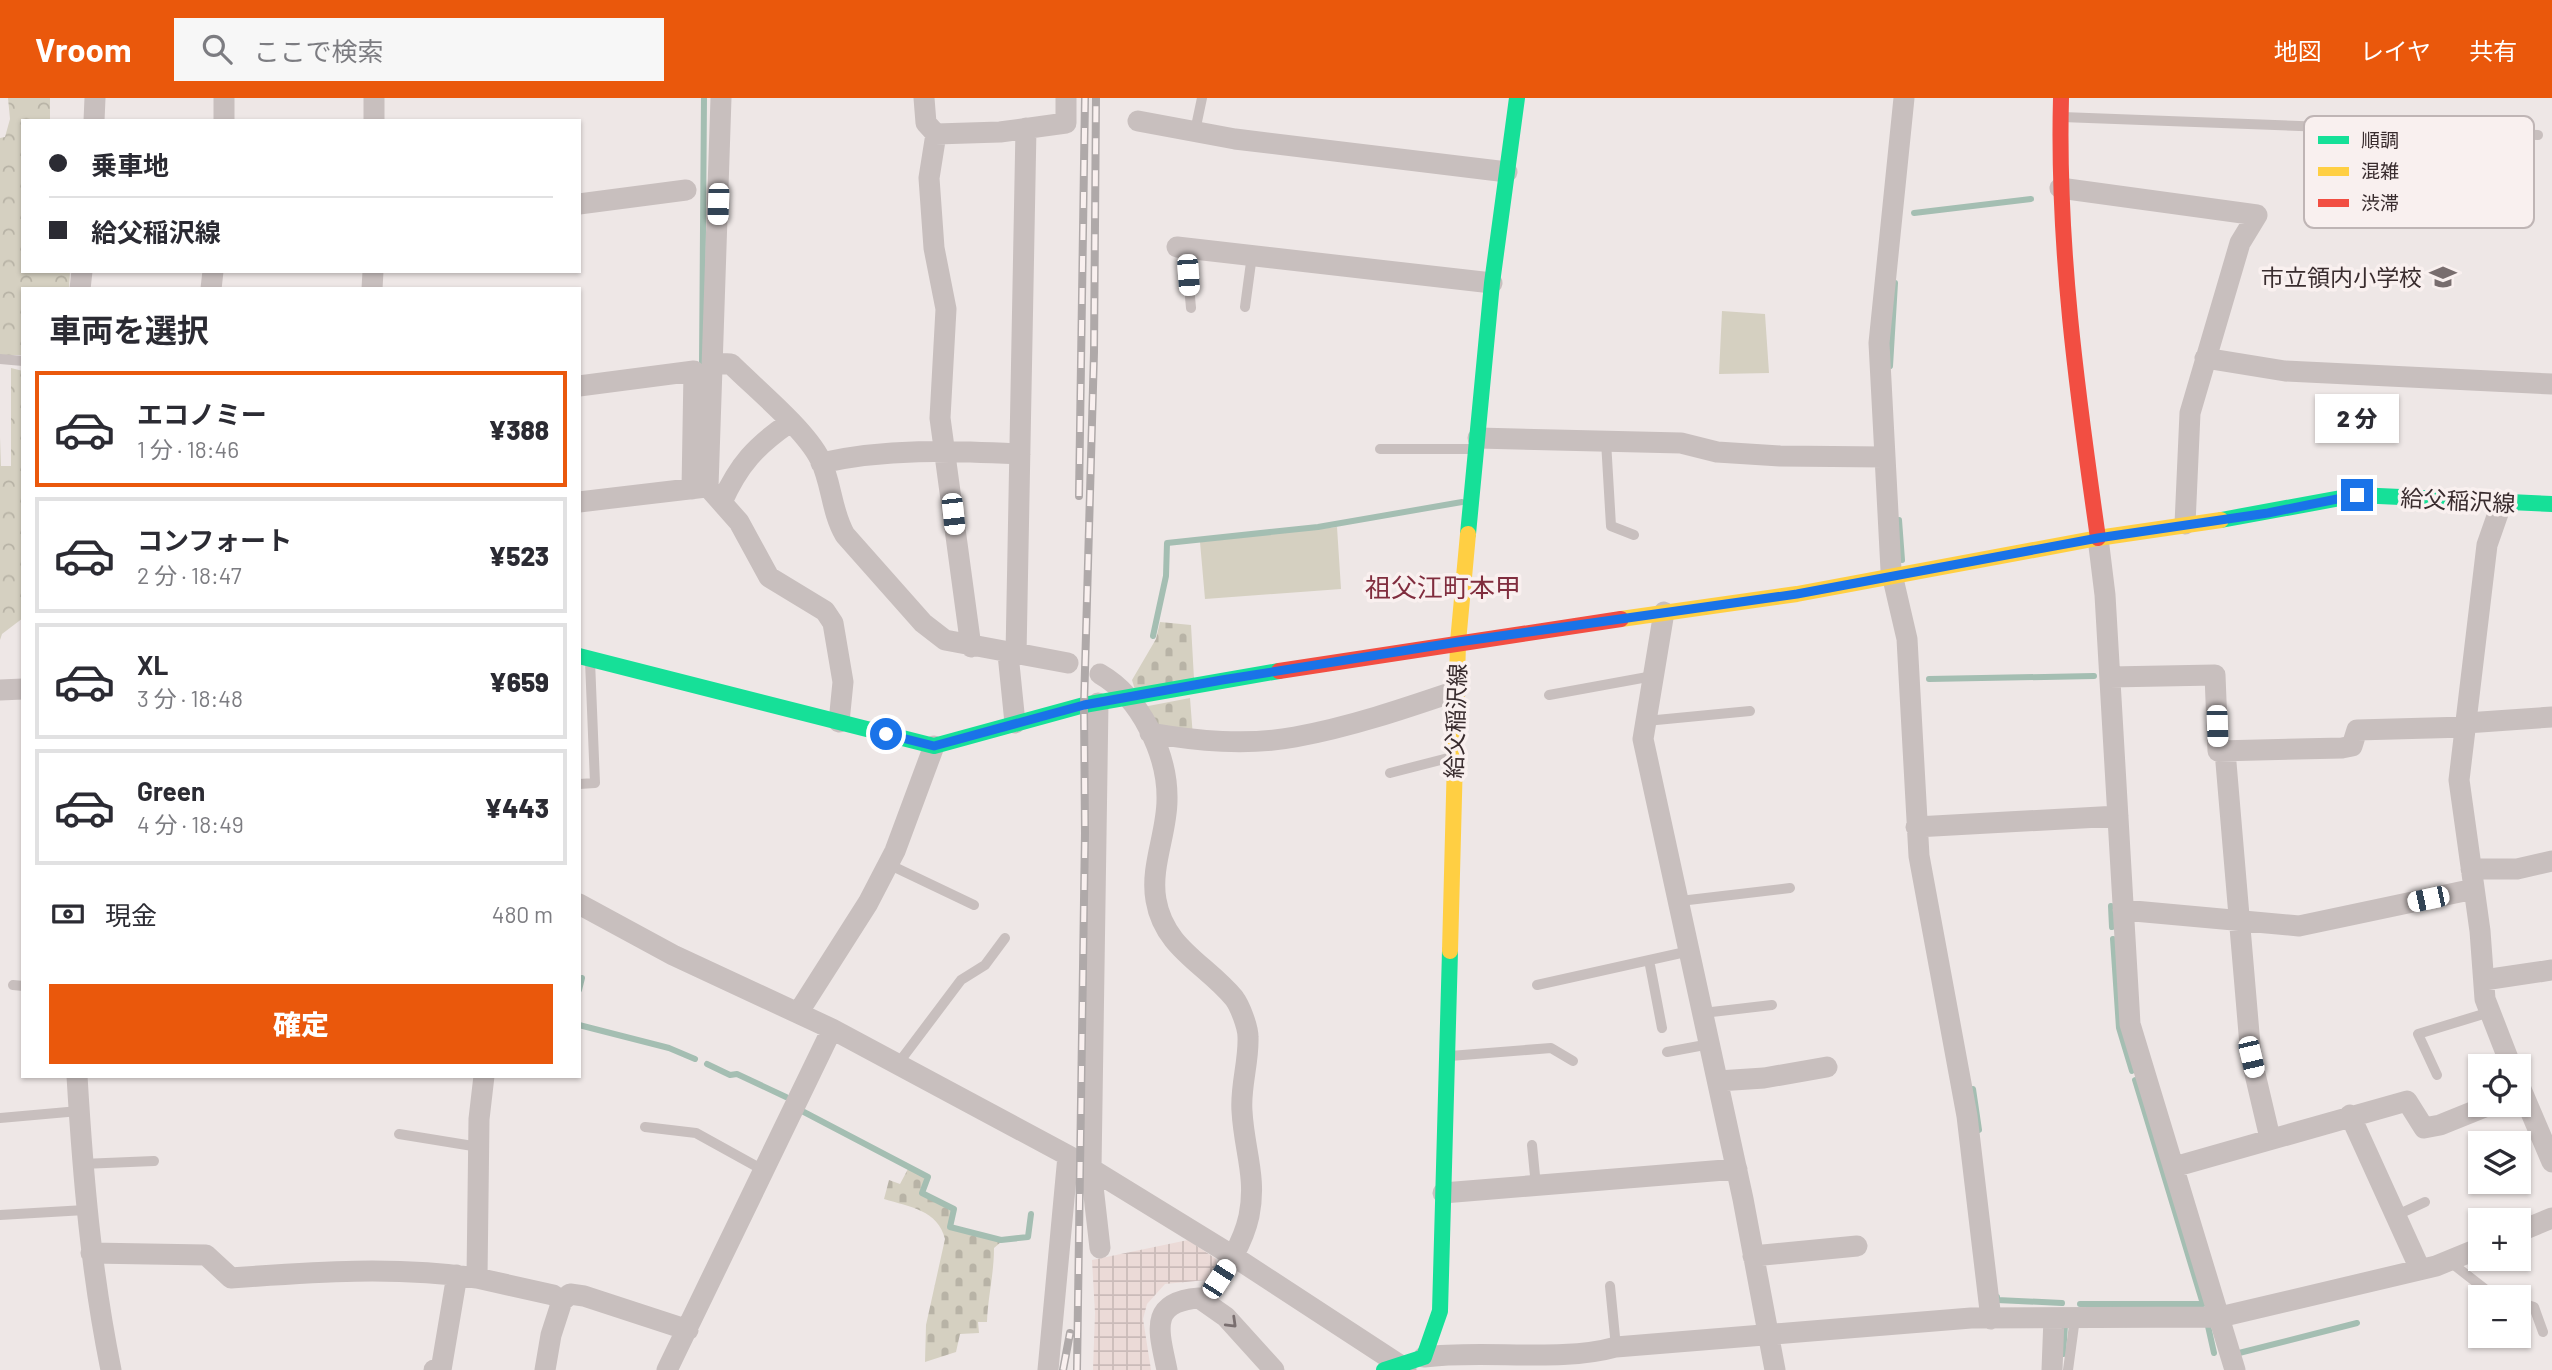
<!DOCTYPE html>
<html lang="ja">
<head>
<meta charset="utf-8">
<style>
	body { margin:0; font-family:Barlow,"Noto Sans JP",sans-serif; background:#f7f7f7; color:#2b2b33; height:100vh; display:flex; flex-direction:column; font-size:26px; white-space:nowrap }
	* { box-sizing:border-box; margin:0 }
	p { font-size:23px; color:#7c7c81 }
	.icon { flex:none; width:38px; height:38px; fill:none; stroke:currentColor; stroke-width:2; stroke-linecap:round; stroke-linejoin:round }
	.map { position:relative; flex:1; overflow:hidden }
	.details { position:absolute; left:21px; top:189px; width:560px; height:791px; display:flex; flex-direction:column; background:#fff; border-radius:0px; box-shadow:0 2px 5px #0004 }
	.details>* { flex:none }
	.banner { position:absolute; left:21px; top:21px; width:560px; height:154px; border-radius:0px; box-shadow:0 2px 5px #0004; display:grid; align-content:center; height:154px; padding:0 28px; background:#fff }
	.buttons { position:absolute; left:2468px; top:956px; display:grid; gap:14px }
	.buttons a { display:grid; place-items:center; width:63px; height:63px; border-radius:0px; background:#fff; box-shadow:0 2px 5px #0004; font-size:35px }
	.end { position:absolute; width:32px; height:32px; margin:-16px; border:9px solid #1a73e8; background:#fff; box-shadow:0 0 0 4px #fff }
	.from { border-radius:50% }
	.bubble { position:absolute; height:49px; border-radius:0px; background:#fff; box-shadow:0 2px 5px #0004; font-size:23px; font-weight:800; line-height:49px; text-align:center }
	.car { position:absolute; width:21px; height:42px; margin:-21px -10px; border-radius:9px; box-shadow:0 0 5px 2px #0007; background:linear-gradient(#fff 24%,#345 0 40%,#fff 0 76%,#345 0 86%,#fff 0) }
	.banner b { display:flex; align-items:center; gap:24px; height:66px; font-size:26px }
	.banner b+b { border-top:2px solid #e1e1e2 }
	.banner i { width:18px; height:18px; background:#2b2b33 }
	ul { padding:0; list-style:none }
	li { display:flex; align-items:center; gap:21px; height:116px; margin:0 14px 10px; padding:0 14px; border:4px solid #e1e1e2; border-radius:0px }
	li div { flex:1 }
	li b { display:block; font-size:26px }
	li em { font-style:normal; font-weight:800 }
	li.current { border-color:#ea580c }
	li>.icon { width:63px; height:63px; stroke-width:1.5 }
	h2 { padding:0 28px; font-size:32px; line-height:84px }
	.pay { display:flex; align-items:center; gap:18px; height:77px; padding:0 28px; font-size:26px }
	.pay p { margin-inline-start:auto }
	.button { display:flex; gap:14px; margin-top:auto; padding:14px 28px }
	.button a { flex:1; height:80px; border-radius:0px; background:#ea580c; color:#fff; font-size:28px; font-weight:800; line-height:80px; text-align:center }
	header { display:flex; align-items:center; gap:42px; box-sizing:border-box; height:98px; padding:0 35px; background:#ea580c; color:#fff }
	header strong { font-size:33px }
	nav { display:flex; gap:38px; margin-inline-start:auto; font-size:24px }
	.search { width:490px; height:63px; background:#f7f7f7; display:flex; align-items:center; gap:18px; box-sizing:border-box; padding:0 24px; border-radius:0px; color:#7c7c81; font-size:26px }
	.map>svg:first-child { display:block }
	.grass { fill:#d5d0c1 }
	.forest { fill:url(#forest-crowns) }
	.cemetery { fill:url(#cemetery-stones) }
	.plaza { fill:url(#plaza-grid) }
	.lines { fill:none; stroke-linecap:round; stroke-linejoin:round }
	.stream { stroke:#a4beb2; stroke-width:6 }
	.lane { stroke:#c8bfbe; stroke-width:10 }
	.street { stroke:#c8bfbe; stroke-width:21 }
	.fast { stroke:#16e098; stroke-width:16 }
	.slow { stroke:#ffcf43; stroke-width:16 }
	.jam { stroke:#f24e42; stroke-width:16 }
	.rail-casing { stroke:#afa9a9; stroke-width:8 }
	.rail { stroke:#f9f0ef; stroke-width:5; stroke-dasharray:16; stroke-linecap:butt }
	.oneway { stroke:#796e6f }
	.route { stroke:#1a73e8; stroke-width:9 }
	.labels { text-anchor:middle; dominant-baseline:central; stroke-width:7; stroke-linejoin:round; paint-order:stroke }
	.poi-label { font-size:23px; fill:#392c2e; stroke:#f9f0ef; text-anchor:end }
	.street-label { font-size:23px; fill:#392c2e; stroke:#f9f0ef }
	.quarter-label { font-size:26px; fill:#802d3e; stroke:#f9f0ef }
	.key { fill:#f9f0ef; stroke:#bfb5b5; stroke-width:2 }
	.key-label { font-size:19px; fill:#392c2e }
</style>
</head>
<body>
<header>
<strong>Vroom</strong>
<div class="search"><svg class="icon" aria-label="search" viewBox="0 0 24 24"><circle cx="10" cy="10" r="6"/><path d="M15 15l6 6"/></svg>ここで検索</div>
<nav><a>地図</a><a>レイヤ</a><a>共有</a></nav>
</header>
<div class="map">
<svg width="2552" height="1272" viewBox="0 0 2552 1272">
	<defs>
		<pattern id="forest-crowns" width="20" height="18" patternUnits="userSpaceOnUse" patternTransform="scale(1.75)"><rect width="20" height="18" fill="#d5d0c1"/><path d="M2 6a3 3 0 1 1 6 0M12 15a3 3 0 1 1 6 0" fill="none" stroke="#b8b3a6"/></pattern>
		<pattern id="cemetery-stones" width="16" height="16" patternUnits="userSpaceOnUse" patternTransform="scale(1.75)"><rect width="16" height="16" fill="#d5d0c1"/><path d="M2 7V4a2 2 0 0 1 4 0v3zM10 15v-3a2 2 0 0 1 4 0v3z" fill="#b8b3a6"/></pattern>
		<pattern id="plaza-grid" width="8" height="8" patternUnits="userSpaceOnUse" patternTransform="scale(1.75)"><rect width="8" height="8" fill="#ebdad7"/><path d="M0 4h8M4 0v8" fill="none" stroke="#cabbb9"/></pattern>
	</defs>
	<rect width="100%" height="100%" fill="#eee7e6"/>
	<!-- grass -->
	<path class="grass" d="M1722 213 1765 216 1769 275 1719 276Z
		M1337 429 1341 491 1205 501 1200 444Z"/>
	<!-- forest -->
	<path class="forest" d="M8 0H50V23H23V173H70L69 191H23V257H0V40L5 39 10 21Z
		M11 270 23 273V520L2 536 0 542V339L1 368H11Z"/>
	<!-- cemetery -->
	<path class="cemetery" d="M1160 524 1191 527 1194 581 1135 592 1132 582 1156 541Z
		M1190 600 1193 639 1154 629 1143 609Z
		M908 1071 926 1080 919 1096 953 1112 949 1131 1001 1144 994 1150C994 1176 988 1198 987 1224H978L979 1235 960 1236 956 1254 925 1264 926 1227 945 1141C938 1112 910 1109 884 1101L889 1082 900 1086Z"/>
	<!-- plaza -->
	<path class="plaza" d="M1188 1142 1216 1161 1217 1169 1206 1182 1165 1186 1147 1206 1143 1221 1151 1272H1093L1095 1215 1092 1162Z"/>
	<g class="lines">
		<!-- stream -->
		<path class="stream" d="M1914 115 2031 101
			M702 265 704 0
			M1890 268 1895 185
			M1899 422 1902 462
			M1153 538 1166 478 1167 445 1318 429 1462 404
			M1929 581 2094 578
			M2111 808 2112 829
			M2113 841 2119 930 2132 973
			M579 892 582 880
			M579 927 669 950 695 961
			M707 966 730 977 737 976 786 999
			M1973 991 1979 1032
			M802 1013 928 1079 922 1095 954 1111 950 1129 1001 1142 1028 1139 1031 1116
			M1997 1199V1202L2062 1205
			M2080 1206H2203L2135 982
			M2208 1228 2214 1255
			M2239 1255 2357 1225
			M2063 1256 2065 1227"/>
		<!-- lane -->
		<path class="lane" d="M2062 19 2538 37
			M1195 33 1202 0
			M1245 209 1252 157
			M1191 210 1188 177 1192 150
			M0 261 23 263
			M1606 343 1611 428 1634 437
			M1380 351H1474
			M1549 597 1653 578
			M1646 623 1750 613
			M1390 675 1452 659
			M579 686 595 685 590 563
			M888 766 974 807
			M1680 803 1790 790
			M1649 862 1662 930
			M13 887 23 888
			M1537 887 1690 853
			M1703 915 1772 907
			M1667 954 1710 946
			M1450 958 1551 950 1573 963
			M897 967 961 882 985 867 1005 840
			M2437 977 2418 936 2490 914
			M0 1020 79 1013
			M645 1029 696 1035 763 1072
			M399 1036 479 1049
			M1532 1047 1536 1088
			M82 1066 154 1063
			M0 1117 85 1112
			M2395 1118 2425 1104
			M2449 1163 2490 1195 2501 1199
			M1610 1188 1616 1249
			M2518 1204 2534 1209 2543 1234
			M2068 1272 2075 1220"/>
		<!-- street -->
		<path class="street" d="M721 0 708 389 739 424 769 479 825 513 833 525 843 584 839 624
			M924 0 926 25 936 36
			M1904 0 1879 245 1891 472 1907 541 1919 758 1967 1018 1991 1221
			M94 23 95 0
			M224 23V0
			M374 23V0
			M1138 23 1235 41 1507 74
			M2060 90 2257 117 2240 145 2190 315 2185 426
			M579 106 686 92
			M1177 149 1492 185
			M80 191 82 173
			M211 191 213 173
			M372 191 373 173
			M2205 260 2285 273 2552 286
			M713 265 731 266C756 291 805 331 820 361 832 385 831 413 845 437L923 525 945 542 1068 565
			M579 288 694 273 692 391
			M1478 340 1681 345 1717 354 1780 358 1884 359
			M821 365C888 350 951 353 1020 356
			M579 404 706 389
			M722 404C739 366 756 348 789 325
			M2502 404 2487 447 2459 682 2480 833 2485 901 2511 968
			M2098 440 2105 497 2130 926 2235 1272
			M1664 514 1643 641 1743 1101 1775 1272
			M971 549 940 320 946 211 934 150 929 80 936 36 1000 34 1066 25V0
			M1008 556 1015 625
			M1016 557 1026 30
			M1100 576C1140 599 1168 656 1167 702 1167 735 1150 769 1156 802 1164 850 1206 866 1234 900 1240 908 1248 929 1248 939 1249 964 1240 989 1242 1013 1244 1052 1257 1079 1249 1118 1242 1150 1222 1176 1204 1203
			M2110 579 2215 577 2218 653 2342 650 2352 648 2357 632 2466 629
			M0 592 23 591
			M1098 605 1091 1071 1100 1150
			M2466 625 2552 619
			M1150 635C1197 643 1247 648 1295 639 1350 629 1403 611 1456 593
			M2225 653 2251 959 2270 1040
			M1916 729 2118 718
			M2471 771H2517L2552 763
			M579 806 673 857 832 931 1080 1064 1233 1158 1406 1271
			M2123 812 2299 828 2474 791
			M2484 882 2552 872
			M798 915 868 805 895 753 934 648
			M77 978C83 1078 91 1174 111 1272
			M484 978 479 1021 477 1180 553 1197 562 1203 570 1196 584 1198 688 1232
			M1718 983 1764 980 1827 969
			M2518 984 2552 1064
			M2350 1017 2420 1171
			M2174 1069 2407 1003 2424 1030 2440 1027 2492 1006
			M1443 1095 1737 1071
			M2518 1134 2552 1120
			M91 1155 206 1157 231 1180C314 1174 394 1168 477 1180
			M1753 1158 1857 1148
			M1424 1259C1485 1251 1559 1265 1616 1249L1971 1220 2220 1219 2436 1168 2480 1150
			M434 1272H441L457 1177
			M545 1272 551 1237 562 1203
			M667 1272 832 931
			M1048 1272 1068 1058
			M1167 1272C1159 1233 1148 1204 1199 1200L1226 1219 1274 1272
			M2052 1272 2054 1220"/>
		<!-- fast -->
		<path class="fast" d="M2221 422 2357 397 2552 406
			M1468 436 1492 185 1517 0
			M579 558 934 648 1084 607 1279 573
			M1384 1272 1424 1259 1440 1213 1450 853"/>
		<!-- slow -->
		<path class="slow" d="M1621 521 1797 496 2098 440 2221 422
			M1450 853 1458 544 1468 436"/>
		<!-- jam -->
		<path class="jam" d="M2061 0C2057 148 2077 293 2098 440
			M1279 573 1621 521"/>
		<defs>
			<path id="rail" d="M1079 398 1085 0
				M1063 1272 1070 1235
				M1077 1272 1085 735 1084 607 1094 254 1096 0"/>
		</defs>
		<!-- rail casing -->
		<use href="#rail" class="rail-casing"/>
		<!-- rail -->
		<use href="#rail" class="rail"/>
	</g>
	<!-- one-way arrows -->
	<defs><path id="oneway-chevron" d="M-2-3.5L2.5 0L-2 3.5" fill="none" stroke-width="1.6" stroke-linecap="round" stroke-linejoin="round" transform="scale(1.75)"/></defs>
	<use class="oneway" href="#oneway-chevron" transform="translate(1232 1225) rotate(44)"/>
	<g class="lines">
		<!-- route -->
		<path class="route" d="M886 636 934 648 1084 607 1222 582 1458 544 1797 496 2098 440 2268 415 2357 397"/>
	</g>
	<!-- icons -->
	<defs>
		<symbol id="school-bare" viewBox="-9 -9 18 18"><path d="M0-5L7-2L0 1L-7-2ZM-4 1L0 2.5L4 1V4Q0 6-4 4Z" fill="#786d6e" stroke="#f9f0ef" stroke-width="2.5" paint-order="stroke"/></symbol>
	</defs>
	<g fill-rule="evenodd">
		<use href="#school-bare" x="2424" y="160" width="38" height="38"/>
	</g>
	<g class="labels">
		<!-- poi labels -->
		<g class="poi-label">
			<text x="2422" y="179">市立領内小学校</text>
		</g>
		<!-- street labels -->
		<g class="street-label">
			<text transform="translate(2458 402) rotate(3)">給父稲沢線</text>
			<text transform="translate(1455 623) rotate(-88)">給父稲沢線</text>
		</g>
		<!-- quarter labels -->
		<g class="quarter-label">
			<text x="1443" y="488">祖父江町本甲</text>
		</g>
	</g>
	<!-- legend -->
	<rect x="2304" y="18" width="230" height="112" rx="10" class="key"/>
	<rect x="2318" y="38" width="31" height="8" fill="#16e098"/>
	<rect x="2318" y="69" width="31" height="9" fill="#ffcf43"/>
	<rect x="2318" y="101" width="31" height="8" fill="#f24e42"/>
	<g class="key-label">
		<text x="2361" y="49">順調</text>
		<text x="2361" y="80">混雑</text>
		<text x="2361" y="112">渋滞</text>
	</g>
</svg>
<div class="buttons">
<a><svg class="icon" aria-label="locate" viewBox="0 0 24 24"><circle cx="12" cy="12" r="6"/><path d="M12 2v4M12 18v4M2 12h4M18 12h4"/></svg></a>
<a><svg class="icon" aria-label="layers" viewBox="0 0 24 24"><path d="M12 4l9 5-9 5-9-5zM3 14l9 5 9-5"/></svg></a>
<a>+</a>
<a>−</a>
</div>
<i class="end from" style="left:886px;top:636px"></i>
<i class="end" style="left:2357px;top:397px"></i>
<div class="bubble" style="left:2315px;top:296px;width:84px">2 分</div>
<i class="car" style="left:718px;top:106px;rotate:182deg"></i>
<i class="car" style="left:1188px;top:177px;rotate:176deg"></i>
<i class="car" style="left:953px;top:416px;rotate:174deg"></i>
<i class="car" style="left:2217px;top:628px;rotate:178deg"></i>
<i class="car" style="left:2428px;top:801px;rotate:258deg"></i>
<i class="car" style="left:2251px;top:959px;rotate:167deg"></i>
<i class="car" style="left:1219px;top:1181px;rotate:33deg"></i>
<div class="banner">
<b><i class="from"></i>乗車地</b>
<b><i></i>給父稲沢線</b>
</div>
<section class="details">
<h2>車両を選択</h2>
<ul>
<li class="current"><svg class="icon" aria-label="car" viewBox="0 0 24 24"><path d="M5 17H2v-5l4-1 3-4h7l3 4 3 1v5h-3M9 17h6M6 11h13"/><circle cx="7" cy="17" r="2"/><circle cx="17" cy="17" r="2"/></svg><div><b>エコノミー</b><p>1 分 · 18:46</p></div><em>¥388</em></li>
<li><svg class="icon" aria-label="car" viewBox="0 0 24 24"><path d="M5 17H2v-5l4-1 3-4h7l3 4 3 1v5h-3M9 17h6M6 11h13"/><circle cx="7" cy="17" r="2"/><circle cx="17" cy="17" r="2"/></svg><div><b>コンフォート</b><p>2 分 · 18:47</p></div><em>¥523</em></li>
<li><svg class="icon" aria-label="car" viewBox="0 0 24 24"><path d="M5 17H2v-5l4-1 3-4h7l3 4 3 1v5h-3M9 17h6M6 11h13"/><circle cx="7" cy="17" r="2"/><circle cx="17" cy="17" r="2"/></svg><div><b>XL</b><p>3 分 · 18:48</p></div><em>¥659</em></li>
<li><svg class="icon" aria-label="car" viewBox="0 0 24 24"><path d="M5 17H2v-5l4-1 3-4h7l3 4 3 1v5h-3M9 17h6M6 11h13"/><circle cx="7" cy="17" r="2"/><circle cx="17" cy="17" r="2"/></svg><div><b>Green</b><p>4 分 · 18:49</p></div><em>¥443</em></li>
</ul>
<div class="pay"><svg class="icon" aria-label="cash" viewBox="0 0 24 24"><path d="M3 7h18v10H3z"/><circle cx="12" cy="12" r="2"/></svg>現金<p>480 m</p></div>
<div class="button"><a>確定</a></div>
</section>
</div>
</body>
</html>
